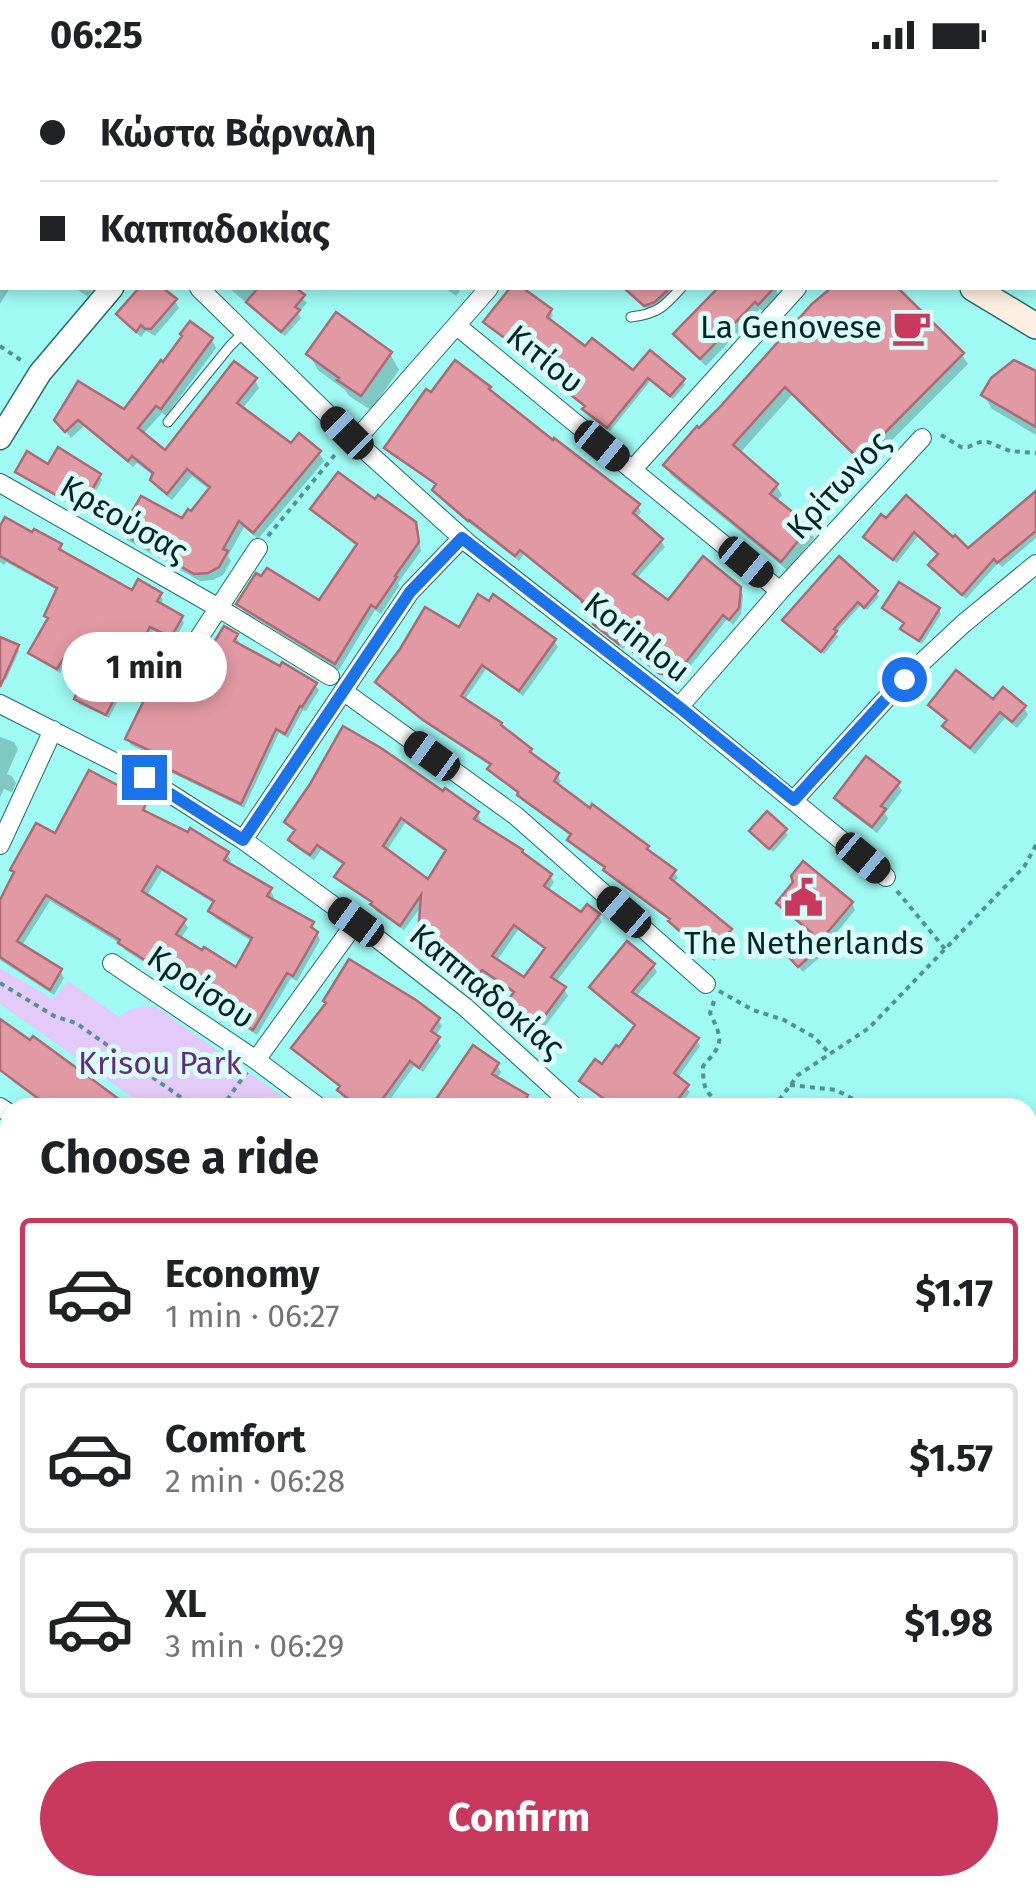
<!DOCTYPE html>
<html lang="en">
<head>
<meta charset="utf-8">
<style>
	body { margin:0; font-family:"Fira Sans",sans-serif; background:#f2f2f2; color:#202124; height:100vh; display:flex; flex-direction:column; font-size:38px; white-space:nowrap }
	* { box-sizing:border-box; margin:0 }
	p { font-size:32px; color:#757577 }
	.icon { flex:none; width:55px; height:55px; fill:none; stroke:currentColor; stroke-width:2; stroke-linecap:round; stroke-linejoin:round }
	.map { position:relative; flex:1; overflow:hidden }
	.panel { position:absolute; left:0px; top:1028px; width:1038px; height:798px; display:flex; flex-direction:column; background:#fff; border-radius:30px 30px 0 0; box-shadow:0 5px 15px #0003 }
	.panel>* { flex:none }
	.hud { position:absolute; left:0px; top:0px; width:1038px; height:220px; box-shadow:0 5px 15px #0003; display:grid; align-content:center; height:220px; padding:0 40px; background:#fff }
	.end { position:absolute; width:45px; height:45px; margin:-22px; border:12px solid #1a73e8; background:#fff; box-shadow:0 0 0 5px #fff }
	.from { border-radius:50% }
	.bubble { position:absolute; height:70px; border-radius:35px; background:#fff; box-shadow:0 5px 15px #0003; font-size:32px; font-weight:700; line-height:70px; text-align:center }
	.car { position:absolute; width:30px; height:60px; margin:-30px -15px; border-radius:12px; box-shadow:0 0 8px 2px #0007; background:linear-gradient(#222 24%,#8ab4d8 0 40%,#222 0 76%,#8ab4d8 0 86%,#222 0) }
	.hud b { display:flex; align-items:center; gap:35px; height:95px; font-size:38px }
	.hud b+b { border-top:2px solid #e0e0e0 }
	.hud i { width:25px; height:25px; background:#202124 }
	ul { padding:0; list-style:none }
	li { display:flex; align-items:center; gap:30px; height:150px; margin:0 20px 15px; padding:0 20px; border:5px solid #e0e0e0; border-radius:10px }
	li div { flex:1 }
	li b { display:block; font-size:38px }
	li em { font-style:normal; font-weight:700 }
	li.active { border-color:#c9395e }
	li>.icon { width:90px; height:90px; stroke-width:1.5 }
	h2 { padding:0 40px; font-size:45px; line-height:120px }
	.primary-button { display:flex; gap:20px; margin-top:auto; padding:20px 40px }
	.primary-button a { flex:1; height:115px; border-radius:60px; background:#c9395e; color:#fff; font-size:40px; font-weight:700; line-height:115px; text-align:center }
	.status { display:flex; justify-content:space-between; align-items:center; height:70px; padding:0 50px; background:#fff; direction:ltr }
	.status svg { height:28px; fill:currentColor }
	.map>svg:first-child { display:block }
	.green { fill:#e3caf8 }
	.shadow { fill:#0003; fill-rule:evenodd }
	.building { fill:#e199a3; stroke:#ad6974; stroke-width:2.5; fill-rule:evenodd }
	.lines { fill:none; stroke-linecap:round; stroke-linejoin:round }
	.service-casing { stroke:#246c68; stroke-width:11 }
	.minor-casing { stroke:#246c68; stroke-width:20 }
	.tertiary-casing { stroke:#246c68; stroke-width:25 }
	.secondary-casing { stroke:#246c68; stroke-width:28 }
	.path { stroke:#51938f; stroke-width:4; stroke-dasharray:5 5; stroke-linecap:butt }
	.service { stroke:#fff; stroke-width:9 }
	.minor { stroke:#fff; stroke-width:18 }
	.tertiary { stroke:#fff; stroke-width:22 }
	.secondary { stroke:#fef0e0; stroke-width:25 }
	.route { stroke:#1a73e8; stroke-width:12 }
	.labels { text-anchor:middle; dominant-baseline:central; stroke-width:10; stroke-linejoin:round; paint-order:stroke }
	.poi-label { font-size:32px; fill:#002726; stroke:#dbfcf9; text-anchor:end }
	.street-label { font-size:32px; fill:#002726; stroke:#dbfcf9 }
	.park-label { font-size:32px; fill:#5f2c7f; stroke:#dbfcf9 }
</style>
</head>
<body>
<div class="status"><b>06:25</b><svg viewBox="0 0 49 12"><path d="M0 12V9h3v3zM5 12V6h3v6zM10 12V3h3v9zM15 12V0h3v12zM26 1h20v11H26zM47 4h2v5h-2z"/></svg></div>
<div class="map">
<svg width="1036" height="1824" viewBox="0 0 1036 1824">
	<rect width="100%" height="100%" fill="#9ffaf4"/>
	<!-- green -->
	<path class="green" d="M0 898 53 929 68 911 119 947C132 937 140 935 156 937L297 1037H146L0 934Z"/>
	<!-- shadow -->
	<path class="shadow" d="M182 0H219L222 2H180Z
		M273 0H325L326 2H272Z
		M737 0H822L820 2H740Z
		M983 0H1017L1020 2H985Z
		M1029 0H1036V48L1035 2H1027Z
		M0 26 2 28V92L0 90Z
		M0 198 2 199V218H10L0 234Z
		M75 218H94L88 227Z
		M142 218H160L175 231 179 238 155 266 146 261 141 267 123 252 119 244Z
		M229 218H292L307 233 298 243 301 248 285 266Z
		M445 218H462L456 226Z
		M513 218H519L550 241 553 245 549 251 585 280 633 304 683 310 685 315 673 329 651 310 610 361 588 343 586 338 539 301 537 297 539 294 489 257 486 252Z
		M624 218H684L651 243Z
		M727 218H779L776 220 778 225 763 241 760 239 706 296 681 272 676 264Z
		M835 218H888L898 229 962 285 968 294 865 397 792 325 739 384 776 415 782 425 776 432 808 458 814 468 787 500 671 405 666 395 700 362 813 236Z
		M212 270 216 278 166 346 162 343 142 365 166 384 255 310 259 318 242 339 291 377 319 383 324 391 258 469 244 457 228 486 231 491 223 505 213 510 200 511 127 470 123 462 182 451 191 444 210 420 192 406 172 430 157 418 153 410 154 406 137 393 133 397 84 356 71 368 57 350 125 342Z
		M309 284H390L399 300 371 340 349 326 345 320 318 300Z
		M1036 304V365L992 339 984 325Z
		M491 323 638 436 641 442 636 448 661 471 665 477 636 509 668 534 739 518 743 525 741 544 733 555 727 549 682 607 666 609 625 577 623 579 599 560 596 554 601 548 524 484 519 491 472 455 439 426 435 420 438 416 390 384 387 378Z
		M17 402 99 405 102 410 84 442 20 406Z
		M1036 433V468L1002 497 998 493 966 529 934 500 931 495 939 486 918 466 897 493 870 473 866 467 881 448 968 481Z
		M314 439 414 454 418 462 421 481 398 513 399 516 381 544 375 540 339 600 243 541 239 534 262 510 320 533 358 477 318 446Z
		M0 462 60 476 63 480 61 483 133 523 160 525 163 530 160 535 181 548 184 553 174 571 153 561 109 648 79 634 77 629 89 604 66 592 60 603 34 588 31 583 49 551 47 546 59 521 6 492 4 495 0 492Z
		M876 523 879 527 867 540 861 535 835 563 838 567 824 584 785 551Z
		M884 538 939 540 941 544 922 574 906 563 903 559 906 555 887 542Z
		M460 561 554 571 558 577 523 626 486 599 464 631 530 680 534 686 557 705 561 711 557 716 647 777 652 785 674 802 678 808 673 813 730 861 734 867 714 891 674 858 670 850 609 806 605 799 573 776 570 770 572 767 523 731 519 724 494 706 490 700 492 697 430 656 382 618 378 612Z
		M236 566 239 572 237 575 315 615 319 620 306 641 303 640 288 668 279 663 244 738 160 697 156 692 158 688 131 675 128 669 180 633Z
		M0 570 17 577 19 581 6 610 0 607Z
		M993 633 1024 637 1028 645 1017 658 1005 648 975 684 949 663 945 656 948 653 935 642 931 635Z
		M0 667 14 672 18 679 7 704 12 706 16 713 12 722 4 719 0 727Z
		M898 714 902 721 885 743 888 749 877 763 841 736 837 728Z
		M120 719 124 726 144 736 148 743 227 784 231 791 229 793 270 820 274 827 271 831 312 854 316 861 320 870 297 911 291 908 257 965 125 880 121 874 50 831 21 877 60 901 64 908 54 925 0 890V836L56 767ZM162 801 215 834 211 841 215 848 253 872 237 900 180 869 188 858 184 851 146 827Z
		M477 743 481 750 478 754 550 806 554 812 548 821 582 845H598L602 852 555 913 564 919 568 926 536 968 507 946 503 940 515 924 486 905 477 919 456 904 452 897 457 891 430 889 424 883 420 876 423 834 404 860 376 841 373 834 341 813 337 807 345 796 321 780 314 790 295 777 291 770 296 763 287 752ZM405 753 447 783 429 812 386 782ZM518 860 547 880 525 911 496 892Z
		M767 745 788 765 773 782 752 762Z
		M852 833 855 840 824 878 826 882 803 902 794 892 813 865 783 840 779 834Z
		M628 875 653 896 657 902 636 927 697 970 700 976 677 1009 690 1022 678 1038H603L604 1030 586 1017 582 1011 603 998 620 981 637 957 596 923 592 917Z
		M438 950 442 956 435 967 441 976 423 1002 414 996 384 1038H358L343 1027 340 1021 342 1018 298 984 294 978Z
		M0 952 127 1038H49L12 1011 8 1004 0 982Z
		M497 995 501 1002 496 1010 526 1026 529 1035 533 1038H433Z
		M1028 1328 1036 1339V1439L1028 1444Z
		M0 1528 10 1532V1780L0 1775V1668L5 1657 0 1652Z
		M1028 1695 1036 1697V1752L1028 1750Z
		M14 1815H54L52 1824H11Z
		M100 1815H149L146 1824H97Z
		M242 1815H261L266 1824H247Z
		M364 1815H413L407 1819 409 1824H368Z
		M472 1815H493L499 1824H468L467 1821 473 1818Z
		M529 1815 534 1824H510Z"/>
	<!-- building -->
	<path class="building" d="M139 218H163L177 229 151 259H145L141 255 136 262 116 244Z
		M258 218H296L305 225 295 237 300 240 281 262 246 232Z
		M510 218H523L552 239 547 247 585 276 592 268 633 300 650 280 685 309 670 326 648 308 607 358 582 339 585 336 534 296 537 292 483 252Z
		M624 218H670L655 232 644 236Z
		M718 218H774L758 235 755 232 700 289 673 264Z
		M831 218H898L964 283 859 389 785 317 733 375 778 414 770 424 810 456 781 492 663 395 697 356 699 358 719 338 812 234Z
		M336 242 392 282 361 326 337 310 339 308 306 284Z
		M190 251 213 268 161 339 156 336 138 358 165 380 234 291 257 308 237 333 291 373 299 363 321 381 253 463 239 451 223 479 228 481 219 497 208 503 194 504 120 462 141 426 182 448 188 439 191 441 210 417 187 399 167 424 150 410 153 403 132 386 128 391 78 350 65 362 54 350 78 311 124 339 161 290 163 292 182 266 180 264Z
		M455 290 491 317 489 319 553 370 554 368 640 434 633 443 663 469 633 504 668 530 703 486 741 517 739 538 729 550 723 545 679 601 660 604 621 572 619 574 593 554 599 546 582 532 583 531 520 480 515 486 469 450 468 451 432 420 436 414 384 378 426 319 431 322Z
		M1014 290 1036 301V357L981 325 991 308Z
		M58 377 101 404 81 439 15 402 27 381 48 394Z
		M338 402 375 429 378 425 416 452 419 472 395 506 397 507 376 538 371 535 335 594 236 534 256 503 261 506 267 498 319 530 357 474 310 439Z
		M1036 421V461L997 493 994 489 962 525 928 495 938 484 914 462 893 490 863 467 881 444 886 448 906 425 953 467 955 465 968 478Z
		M5 447 32 462 34 459 62 474 59 479 132 520 138 509 162 523 157 531 183 546 171 567 150 557 106 645 74 629 87 602 63 589 57 599 28 583 48 548 44 546 57 518 0 486V456Z
		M839 486 878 521 864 538 858 532 834 559 837 561 821 582 782 550Z
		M899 512 940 538 919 571 900 559 904 553 882 538Z
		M478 524 489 531 493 524 556 569 519 621 482 595 461 626 502 653 501 655 532 679 530 682 559 703 554 711 590 738 592 734 623 757 649 776 647 779 676 800 670 808 732 859 709 886 668 851 670 849 603 800 605 797 567 770 571 764 517 725 518 722 487 699 491 694 423 650 375 612 400 579 425 537 459 557Z
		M224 556 238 564 234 571 280 596 282 592 317 613 302 637 300 636 285 664 276 659 241 734 154 692 157 684 125 669 151 616 179 630Z
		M0 567 19 575 0 617Z
		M956 600 993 629 1003 617 1026 636 1012 652 1000 642 970 678 942 656 947 650 928 635Z
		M343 656 381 678 443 721 445 718 479 742 474 749 523 780 522 782 552 804 544 816 581 842 587 834 600 844 551 907 566 917 532 963 500 940 514 922 482 900 472 914 449 897 457 886 424 883 417 876 421 825 400 856 370 834 372 832 334 807 344 793 317 775 310 785 288 770 295 760 284 752 310 714ZM401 748 446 780 428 809 383 776ZM514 855 545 878 524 907 492 886Z
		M866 686 900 712 881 736 886 739 872 757 834 728Z
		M89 700 121 717 119 721 146 734 143 740 188 762 190 758 229 782 224 790 272 818 267 826 314 852 311 857 318 862 293 906 287 903 253 960 215 937 216 935 118 873 120 870 46 825 17 871 62 899 50 920 0 887V830L14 802 10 800 36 753 55 763ZM157 796 214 831 208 841 252 868 236 897 204 877 202 880 176 864 186 849 142 821Z
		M767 741 787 759 769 779 749 761Z
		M803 791 853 832 821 870 824 874 798 897 787 885 812 863 776 833 793 812 791 806Z
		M627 871 655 894 632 922 699 968 674 1003 689 1015 671 1038H594L603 1028 579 1011 595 989 602 994 616 975 619 977 635 955 589 917Z
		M349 889 416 930 440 948 431 961 440 967 419 998 410 991 376 1038H360L337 1020 340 1016 291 978 326 933 323 931Z
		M0 949 30 970 33 966 131 1038H51L0 1000Z
		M473 975 499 993 492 1004 528 1025 521 1038H430Z"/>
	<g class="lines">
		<defs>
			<path id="service" d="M677 2 680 0
				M1035 138 1036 139
				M1035 153 1036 152
				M631 247C657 244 664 237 681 218
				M168 352 230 276 245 261"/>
			<path id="minor" d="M354 0 355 2
				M92 2 94 0
				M841 2 843 0
				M0 126 2 122
				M199 218 355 371 469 474 679 637 886 807
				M457 256 780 521
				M355 371 489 218
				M632 400 797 218
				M0 413 217 537 330 606
				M181 595 258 478
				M343 621 516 746 706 914
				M0 634 144 707 243 770 356 852 465 937 576 1038
				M679 637 780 521 922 368
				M794 730 904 609 963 554 1036 494
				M243 770 410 522 462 468
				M0 775 53 660
				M112 893 256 990 320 1038
				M256 990 356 852
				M0 1037 10 1044
				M0 1216 10 1223
				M208 1815 213 1824
				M338 1815 343 1824
				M175 1824 179 1815"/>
			<path id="tertiary" d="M392 2 397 0
				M0 368 40 303 112 218
				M653 1824 659 1815"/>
			<path id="secondary" d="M696 0 698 2
				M973 218 1036 256
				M0 1278 10 1283
				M1028 1607 1036 1608"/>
		</defs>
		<!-- service casing -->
		<use href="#service" class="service-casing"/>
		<!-- minor casing -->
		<use href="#minor" class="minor-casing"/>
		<!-- tertiary casing -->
		<use href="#tertiary" class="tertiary-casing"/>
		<!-- secondary casing -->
		<use href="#secondary" class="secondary-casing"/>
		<!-- path -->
		<path class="path" d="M503 0 506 2
			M653 2 655 0
			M0 276 25 293
			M941 365 961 377H968L980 372H988L1010 381 1036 383
			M268 466 338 381
			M897 821 945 879
			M0 913 54 946 76 953 196 1038
			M719 921 753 940 784 950 814 967 830 984
			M714 931 710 943C723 970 724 973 703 996 703 1023 707 1025 730 1038
			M790 1015 836 1020 870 1038
			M221 1038 247 1002
			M773 1038 798 1005 869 958 1024 797 1036 775
			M0 1251 10 1256
			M1028 1256 1036 1262
			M1028 1452 1036 1460"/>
		<!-- service -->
		<use href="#service" class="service"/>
		<!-- minor -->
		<use href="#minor" class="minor"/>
		<!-- tertiary -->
		<use href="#tertiary" class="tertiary"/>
		<!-- secondary -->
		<use href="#secondary" class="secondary"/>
	</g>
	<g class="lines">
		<!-- route -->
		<path class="route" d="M144 707 243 770 410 522 462 468 679 637 794 730 904 609"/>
	</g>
	<!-- icons -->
	<defs>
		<symbol id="cafe-bare" viewBox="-9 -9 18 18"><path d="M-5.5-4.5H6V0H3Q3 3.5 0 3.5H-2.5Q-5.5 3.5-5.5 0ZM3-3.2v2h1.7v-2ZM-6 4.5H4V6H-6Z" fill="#c9395e" stroke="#dbfcf9" stroke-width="2.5" paint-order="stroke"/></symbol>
		<symbol id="civic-bare" viewBox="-9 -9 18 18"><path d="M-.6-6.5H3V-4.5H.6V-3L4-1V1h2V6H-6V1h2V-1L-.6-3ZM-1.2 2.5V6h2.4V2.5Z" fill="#c9395e" stroke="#dbfcf9" stroke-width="2.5" paint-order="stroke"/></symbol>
	</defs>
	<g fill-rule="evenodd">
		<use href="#cafe-bare" x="884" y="230" width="55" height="55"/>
		<use href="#civic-bare" x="776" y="800" width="55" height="55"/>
	</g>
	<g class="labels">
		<!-- poi labels -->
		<g class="poi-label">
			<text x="882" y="257">La Genovese</text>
			<text x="804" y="873" text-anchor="middle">The Netherlands</text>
		</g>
		<!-- street labels -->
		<g class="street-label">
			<text transform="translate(545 289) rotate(39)">Κιτίου</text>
			<text transform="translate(838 415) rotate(-47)">Κρίτωνος</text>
			<text transform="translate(124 449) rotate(30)">Κρεούσας</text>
			<text transform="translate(637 567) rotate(38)">Korinlou</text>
			<text transform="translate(201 917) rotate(34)">Κροίσου</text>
			<text transform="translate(487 921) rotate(40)">Καππαδοκίας</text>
		</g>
		<!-- park labels -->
		<g class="park-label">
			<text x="160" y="993">Krisou Park</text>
		</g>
	</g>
</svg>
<i class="end from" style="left:904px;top:609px"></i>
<i class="end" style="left:144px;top:707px"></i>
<div class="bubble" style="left:62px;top:562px;width:165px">1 min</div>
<i class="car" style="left:347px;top:363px;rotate:315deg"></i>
<i class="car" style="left:602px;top:376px;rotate:129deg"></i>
<i class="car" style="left:746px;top:492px;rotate:130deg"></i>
<i class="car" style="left:432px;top:686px;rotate:306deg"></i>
<i class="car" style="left:863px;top:788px;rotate:130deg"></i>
<i class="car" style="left:624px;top:842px;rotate:311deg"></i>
<i class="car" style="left:356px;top:852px;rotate:306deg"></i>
<div class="hud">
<b><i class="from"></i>Κώστα Βάρναλη</b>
<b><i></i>Καππαδοκίας</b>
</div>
<section class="panel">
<h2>Choose a ride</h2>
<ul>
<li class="active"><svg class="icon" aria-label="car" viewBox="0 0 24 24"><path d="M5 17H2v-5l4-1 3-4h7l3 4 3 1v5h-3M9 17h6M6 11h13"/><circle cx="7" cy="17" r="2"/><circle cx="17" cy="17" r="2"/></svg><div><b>Economy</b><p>1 min · 06:27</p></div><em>$1.17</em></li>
<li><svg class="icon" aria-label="car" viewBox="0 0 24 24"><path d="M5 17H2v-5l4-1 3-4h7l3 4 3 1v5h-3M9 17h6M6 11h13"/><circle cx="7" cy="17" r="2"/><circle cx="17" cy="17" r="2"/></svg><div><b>Comfort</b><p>2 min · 06:28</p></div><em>$1.57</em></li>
<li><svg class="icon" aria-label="car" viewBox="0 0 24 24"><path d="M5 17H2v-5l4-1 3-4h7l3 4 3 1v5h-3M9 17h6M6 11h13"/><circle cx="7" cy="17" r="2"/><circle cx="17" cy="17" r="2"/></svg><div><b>XL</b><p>3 min · 06:29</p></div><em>$1.98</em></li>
</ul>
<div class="primary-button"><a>Confirm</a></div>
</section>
</div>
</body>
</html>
